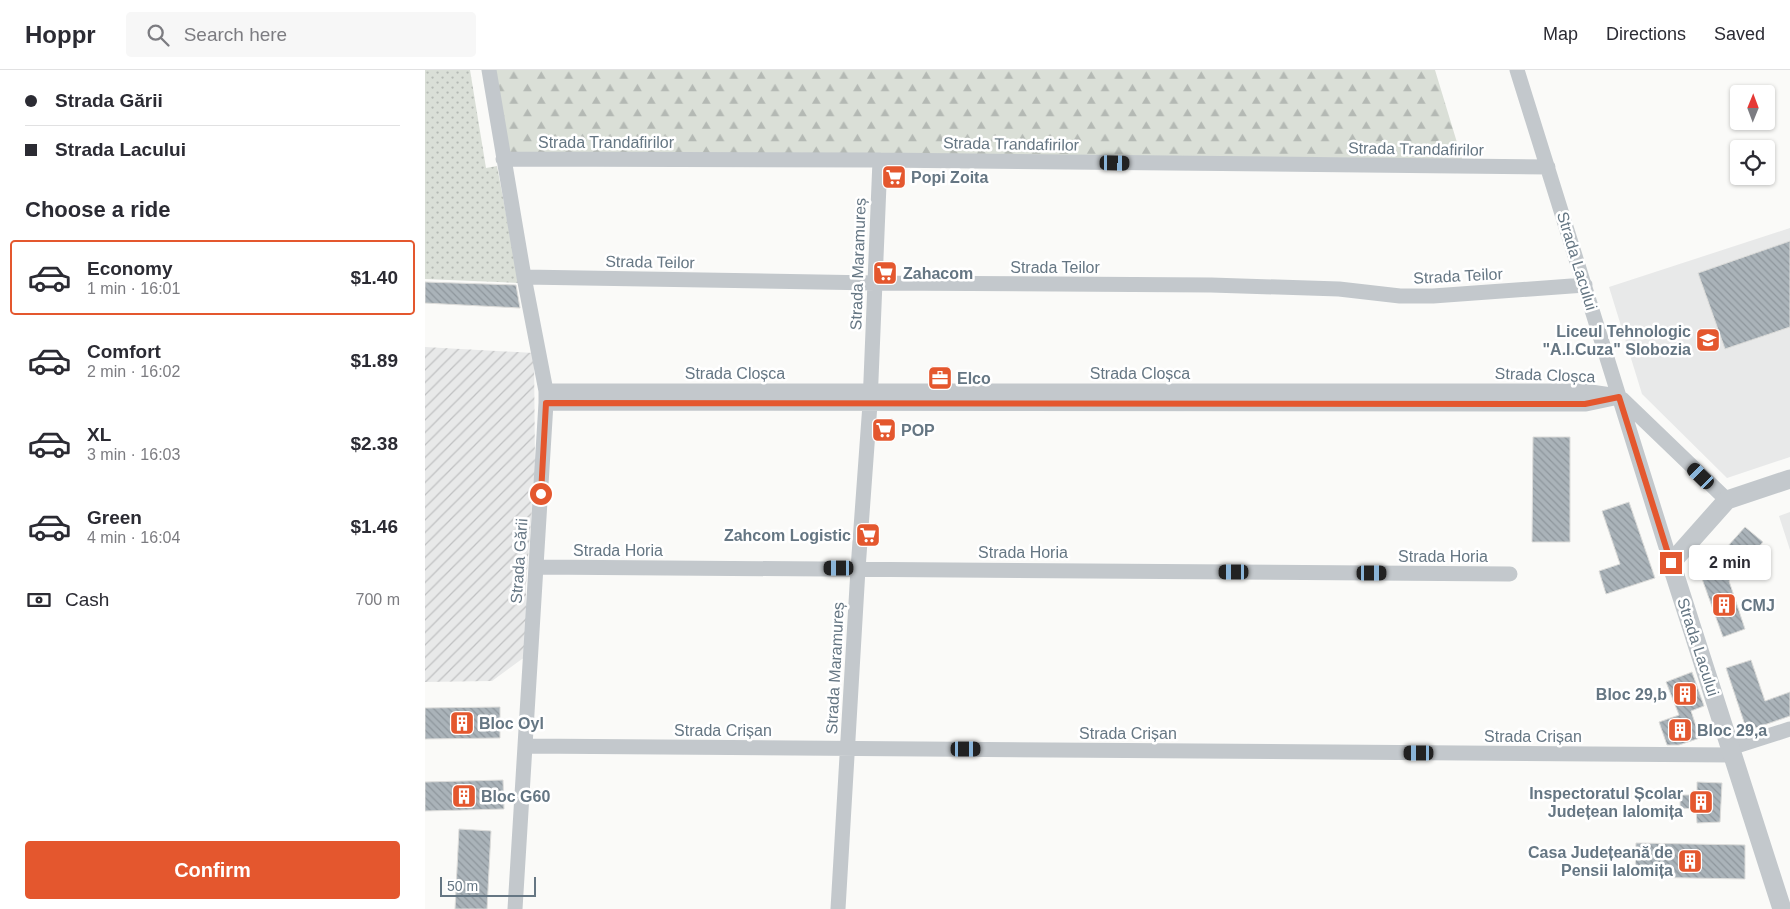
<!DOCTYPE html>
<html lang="en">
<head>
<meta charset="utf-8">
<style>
	body { margin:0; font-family:Arial,sans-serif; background:#f7f7f7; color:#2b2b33; height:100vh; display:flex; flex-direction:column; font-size:19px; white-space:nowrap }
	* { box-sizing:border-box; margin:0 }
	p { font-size:16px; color:#7c7c81 }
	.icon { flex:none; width:28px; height:28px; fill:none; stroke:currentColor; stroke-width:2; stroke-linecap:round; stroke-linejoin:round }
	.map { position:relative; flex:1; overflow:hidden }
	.sheet { display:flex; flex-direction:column; background:#fff; width:425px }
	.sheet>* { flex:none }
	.hud { display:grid; align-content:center; height:110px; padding:0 25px; background:#fff }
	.needle { width:32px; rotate:1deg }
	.controls { position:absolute; left:1305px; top:15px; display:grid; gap:10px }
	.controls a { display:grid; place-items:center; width:45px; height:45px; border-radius:5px; background:#fff; box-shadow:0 1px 4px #0004; font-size:25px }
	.scale { position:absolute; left:15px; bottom:12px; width:96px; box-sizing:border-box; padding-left:5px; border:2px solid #657683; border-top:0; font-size:14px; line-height:18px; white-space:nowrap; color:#657683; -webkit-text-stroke:4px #fff; paint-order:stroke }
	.end { position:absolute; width:22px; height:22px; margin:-11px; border:6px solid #e4572e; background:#fff; box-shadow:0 0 0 2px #fff }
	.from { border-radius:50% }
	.bubble { position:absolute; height:35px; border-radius:5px; background:#fff; box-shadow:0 1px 4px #0004; font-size:16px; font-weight:700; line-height:35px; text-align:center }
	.car { position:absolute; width:15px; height:30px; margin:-15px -8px; border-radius:6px; box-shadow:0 0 4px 1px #0007; background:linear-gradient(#222 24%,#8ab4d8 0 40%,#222 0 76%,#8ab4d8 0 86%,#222 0) }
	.hud b { display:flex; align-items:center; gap:18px; height:48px; font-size:19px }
	.hud b+b { border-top:1px solid #e1e1e2 }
	.hud i { width:12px; height:12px; background:#2b2b33 }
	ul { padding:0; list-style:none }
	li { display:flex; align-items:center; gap:15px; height:75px; margin:0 10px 8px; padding:0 15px; border:2px solid transparent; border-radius:5px }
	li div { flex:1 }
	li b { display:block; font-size:19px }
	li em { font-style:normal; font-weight:700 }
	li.active { border-color:#e4572e }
	li>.icon { width:45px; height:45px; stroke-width:1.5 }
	h2 { padding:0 25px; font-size:22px; line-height:60px }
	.pay { display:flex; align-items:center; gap:12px; height:55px; padding:0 25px; font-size:19px }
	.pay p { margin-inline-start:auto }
	.action { display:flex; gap:10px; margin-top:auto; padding:10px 25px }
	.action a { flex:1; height:58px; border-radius:5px; background:#e4572e; color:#fff; font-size:20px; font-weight:700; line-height:58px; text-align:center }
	header { display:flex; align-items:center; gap:30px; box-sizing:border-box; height:70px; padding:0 25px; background:#fff; border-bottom:1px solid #e1e1e2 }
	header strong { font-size:24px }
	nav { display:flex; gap:28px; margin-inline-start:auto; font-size:18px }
	.search { width:350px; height:45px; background:#f7f7f7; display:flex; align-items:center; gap:12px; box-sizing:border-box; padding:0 18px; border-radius:5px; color:#7c7c81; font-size:19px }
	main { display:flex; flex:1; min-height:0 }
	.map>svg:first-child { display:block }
	.built { fill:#e8e9e9 }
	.industrial { fill:url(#industrial-furrows) }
	.grass { fill:url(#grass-dots) }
	.forest { fill:url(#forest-firs) }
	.building { fill:url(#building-back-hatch); stroke:#dcdcda }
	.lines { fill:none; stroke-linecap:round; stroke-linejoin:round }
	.minor { stroke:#c3c8cc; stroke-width:15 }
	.tertiary { stroke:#c3c8cc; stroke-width:19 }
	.route { stroke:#e4572e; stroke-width:6 }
	.labels { text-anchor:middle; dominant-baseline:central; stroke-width:5; stroke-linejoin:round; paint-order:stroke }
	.street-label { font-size:16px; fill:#657683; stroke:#fff }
	.poi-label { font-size:16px; font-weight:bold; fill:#657683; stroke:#fff; text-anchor:start }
</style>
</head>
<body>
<header>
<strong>Hoppr</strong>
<div class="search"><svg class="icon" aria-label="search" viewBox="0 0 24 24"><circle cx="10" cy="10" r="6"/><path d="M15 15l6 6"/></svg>Search here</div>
<nav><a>Map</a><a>Directions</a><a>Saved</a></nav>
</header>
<main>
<section class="sheet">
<div class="hud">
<b><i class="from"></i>Strada Gării</b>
<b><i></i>Strada Lacului</b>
</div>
<h2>Choose a ride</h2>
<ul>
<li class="active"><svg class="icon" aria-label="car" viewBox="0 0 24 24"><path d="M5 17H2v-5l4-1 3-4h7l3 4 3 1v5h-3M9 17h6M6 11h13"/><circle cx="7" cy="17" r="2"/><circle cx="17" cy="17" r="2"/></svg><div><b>Economy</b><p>1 min · 16:01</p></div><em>$1.40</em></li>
<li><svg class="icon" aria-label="car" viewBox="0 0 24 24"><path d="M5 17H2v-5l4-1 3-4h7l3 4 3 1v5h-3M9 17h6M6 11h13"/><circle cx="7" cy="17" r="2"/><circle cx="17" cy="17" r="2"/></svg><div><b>Comfort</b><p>2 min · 16:02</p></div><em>$1.89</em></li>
<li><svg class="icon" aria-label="car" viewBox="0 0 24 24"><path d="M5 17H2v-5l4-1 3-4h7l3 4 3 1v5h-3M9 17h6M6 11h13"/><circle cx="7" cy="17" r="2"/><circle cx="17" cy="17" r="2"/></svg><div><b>XL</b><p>3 min · 16:03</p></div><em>$2.38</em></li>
<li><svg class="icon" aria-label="car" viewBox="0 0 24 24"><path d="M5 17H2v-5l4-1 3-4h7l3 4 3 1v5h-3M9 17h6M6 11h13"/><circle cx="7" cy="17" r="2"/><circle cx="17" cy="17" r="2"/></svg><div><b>Green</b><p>4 min · 16:04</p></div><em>$1.46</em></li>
</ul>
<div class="pay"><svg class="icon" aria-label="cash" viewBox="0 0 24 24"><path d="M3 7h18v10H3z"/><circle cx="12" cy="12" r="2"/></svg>Cash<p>700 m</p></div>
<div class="action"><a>Confirm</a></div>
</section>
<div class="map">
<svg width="1365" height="839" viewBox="0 0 1365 839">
	<defs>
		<pattern id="industrial-furrows" width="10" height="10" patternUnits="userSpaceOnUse" patternTransform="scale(1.25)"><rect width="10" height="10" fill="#e8e9e9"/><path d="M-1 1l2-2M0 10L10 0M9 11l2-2" fill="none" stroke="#c0c1c2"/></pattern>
		<pattern id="grass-dots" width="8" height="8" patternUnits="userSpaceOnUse" patternTransform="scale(1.25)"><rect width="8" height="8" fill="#dadfd7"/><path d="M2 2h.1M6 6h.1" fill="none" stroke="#b4b9b4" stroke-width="1.8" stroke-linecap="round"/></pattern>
		<pattern id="forest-firs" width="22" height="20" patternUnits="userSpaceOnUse" patternTransform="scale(1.25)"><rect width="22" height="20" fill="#dadfd7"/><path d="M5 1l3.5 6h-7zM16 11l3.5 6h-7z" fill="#b4b9b4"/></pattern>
		<pattern id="building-back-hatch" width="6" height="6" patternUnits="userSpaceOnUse" patternTransform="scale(1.25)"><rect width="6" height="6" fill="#aab3b9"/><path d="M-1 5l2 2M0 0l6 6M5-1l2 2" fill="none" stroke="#8e969c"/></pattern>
	</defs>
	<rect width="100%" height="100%" fill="#fafaf8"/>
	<!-- built -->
	<path class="built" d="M1365 158V387L1302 408 1217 324 1184 217Z
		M1365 442V480L1354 446Z"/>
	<!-- industrial -->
	<path class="industrial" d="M0 277 109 283 110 400 101 515V586L67 611 0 612Z"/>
	<!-- grass -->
	<path class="grass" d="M0 0H45L61 98 72 96 94 213 0 209Z"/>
	<!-- forest -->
	<path class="forest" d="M69 0H1010L1037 89C719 85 401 86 84 89Z"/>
	<!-- building -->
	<path class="building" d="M1365 171V257L1300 279 1273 203Z
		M0 212 91 215 95 238 0 233Z
		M1108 367H1145V472H1107Z
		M1204 432 1230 508 1181 524 1174 501 1195 494 1177 441Z
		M1320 457 1338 472 1304 511 1320 559 1298 567 1276 506Z
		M1326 590 1340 631 1365 622V646L1322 661 1301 598Z
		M1267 602 1279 636 1266 641 1275 668 1254 675H1242L1234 652 1254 645 1241 612Z
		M75 637V668L0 669V638Z
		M78 710 79 739 0 741V712Z
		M1272 712 1297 713 1295 752 1272 753 1271 739 1255 738V725H1272Z
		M34 759 66 761 62 839H30Z
		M1211 773 1320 775V809L1210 807Z"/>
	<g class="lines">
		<!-- minor -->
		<path class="minor" d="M64 0 99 207 121 321V333L90 839
			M1092 0 1246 493
			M78 89 455 90 1123 97
			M99 207 450 213 786 215 914 219 975 226H1008L1160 215
			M121 321H1159L1186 325
			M1197 329 1302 430
			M121 333 1161 334 1194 327
			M111 497 1085 504
			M100 676 1307 685
			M1305 678 1365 659
			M413 839 433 499 445 334 455 90"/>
		<!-- tertiary -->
		<path class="tertiary" d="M1357 839 1246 493 1302 430 1365 409"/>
	</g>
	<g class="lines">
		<!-- route -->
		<path class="route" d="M116 424 121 333 1160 334 1194 327 1246 493"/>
	</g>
	<!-- icons -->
	<defs>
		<symbol id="supermarket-square" viewBox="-11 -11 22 22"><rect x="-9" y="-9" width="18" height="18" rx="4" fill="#e4572e" stroke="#fff"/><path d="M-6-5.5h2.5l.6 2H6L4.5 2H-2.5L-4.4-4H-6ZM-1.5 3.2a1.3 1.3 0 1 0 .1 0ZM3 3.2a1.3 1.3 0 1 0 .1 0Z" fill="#fff"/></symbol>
		<symbol id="university-square" viewBox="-11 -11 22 22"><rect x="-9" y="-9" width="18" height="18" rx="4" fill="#e4572e" stroke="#fff"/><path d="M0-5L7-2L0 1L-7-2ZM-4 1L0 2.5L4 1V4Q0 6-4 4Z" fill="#fff"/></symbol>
		<symbol id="office-square" viewBox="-11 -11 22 22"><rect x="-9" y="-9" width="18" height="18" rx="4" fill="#e4572e" stroke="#fff"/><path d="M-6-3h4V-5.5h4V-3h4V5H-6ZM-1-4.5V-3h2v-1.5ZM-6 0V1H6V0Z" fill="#fff"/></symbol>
		<symbol id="building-square" viewBox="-11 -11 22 22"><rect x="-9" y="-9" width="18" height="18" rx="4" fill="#e4572e" stroke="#fff"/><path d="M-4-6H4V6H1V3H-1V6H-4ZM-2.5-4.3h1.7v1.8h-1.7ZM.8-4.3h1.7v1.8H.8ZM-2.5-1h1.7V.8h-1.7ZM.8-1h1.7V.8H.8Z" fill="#fff"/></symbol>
	</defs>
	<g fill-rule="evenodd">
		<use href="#supermarket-square" x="455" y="93" width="28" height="28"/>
		<use href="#supermarket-square" x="446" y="189" width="28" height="28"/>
		<use href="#university-square" x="1269" y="256" width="28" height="28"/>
		<use href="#office-square" x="501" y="294" width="28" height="28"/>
		<use href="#supermarket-square" x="445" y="346" width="28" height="28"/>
		<use href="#supermarket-square" x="429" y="451" width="28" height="28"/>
		<use href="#building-square" x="1285" y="521" width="28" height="28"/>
		<use href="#building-square" x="1246" y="610" width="28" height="28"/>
		<use href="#building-square" x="23" y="639" width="28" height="28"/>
		<use href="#building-square" x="1241" y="646" width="28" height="28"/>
		<use href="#building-square" x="25" y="712" width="28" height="28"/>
		<use href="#building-square" x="1262" y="718" width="28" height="28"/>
		<use href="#building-square" x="1251" y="777" width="28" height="28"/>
	</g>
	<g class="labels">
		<!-- street labels -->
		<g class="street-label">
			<text x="181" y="72">Strada Trandafirilor</text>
			<text transform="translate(586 74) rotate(1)">Strada Trandafirilor</text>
			<text transform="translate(991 79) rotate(1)">Strada Trandafirilor</text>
			<text transform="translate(1152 191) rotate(73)">Strada Lacului</text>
			<text transform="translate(225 192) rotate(1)">Strada Teilor</text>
			<text transform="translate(433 194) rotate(-88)">Strada Maramureș</text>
			<text x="630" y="197">Strada Teilor</text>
			<text transform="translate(1033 206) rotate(-3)">Strada Teilor</text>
			<text x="310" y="303">Strada Cloșca</text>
			<text x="715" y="303">Strada Cloșca</text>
			<text transform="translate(1120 305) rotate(2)">Strada Cloșca</text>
			<text x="193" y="480">Strada Horia</text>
			<text x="598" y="482">Strada Horia</text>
			<text x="1018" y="486">Strada Horia</text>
			<text transform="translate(94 491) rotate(-86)">Strada Gării</text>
			<text transform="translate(1273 577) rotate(72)">Strada Lacului</text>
			<text transform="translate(410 598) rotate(-87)">Strada Maramureș</text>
			<text x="298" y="660">Strada Crișan</text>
			<text x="703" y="663">Strada Crișan</text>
			<text x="1108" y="666">Strada Crișan</text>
		</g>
		<!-- poi labels -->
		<g class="poi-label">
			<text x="486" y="107">Popi Zoita</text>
			<text x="478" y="203">Zahacom</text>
			<text x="1266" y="261" text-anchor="end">Liceul Tehnologic<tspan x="1266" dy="18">"A.I.Cuza" Slobozia</tspan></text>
			<text x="532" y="308">Elco</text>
			<text x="476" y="360">POP</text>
			<text x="426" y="465" text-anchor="end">Zahcom Logistic</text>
			<text x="1316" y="535">CMJ</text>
			<text x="1242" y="624" text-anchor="end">Bloc 29,b</text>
			<text x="54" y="653">Bloc Oyl</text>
			<text x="1272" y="660">Bloc 29,a</text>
			<text x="1258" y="723" text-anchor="end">Inspectoratul Școlar<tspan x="1258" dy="18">Județean Ialomița</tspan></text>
			<text x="56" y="726">Bloc G60</text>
			<text x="1248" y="782" text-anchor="end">Casa Județeană de<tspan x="1248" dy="18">Pensii Ialomița</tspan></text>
		</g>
	</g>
</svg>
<div class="controls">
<a><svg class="needle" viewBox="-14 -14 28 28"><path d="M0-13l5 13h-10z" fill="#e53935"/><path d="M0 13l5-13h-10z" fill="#7c7c81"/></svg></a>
<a><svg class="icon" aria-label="locate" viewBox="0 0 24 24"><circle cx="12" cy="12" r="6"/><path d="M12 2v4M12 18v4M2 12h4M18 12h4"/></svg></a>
</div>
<div class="scale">50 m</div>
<i class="end from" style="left:116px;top:424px"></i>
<i class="end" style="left:1246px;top:493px"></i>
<div class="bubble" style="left:1264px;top:475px;width:82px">2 min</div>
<i class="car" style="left:690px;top:93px;rotate:91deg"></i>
<i class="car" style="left:1276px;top:406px;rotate:314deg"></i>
<i class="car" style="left:414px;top:498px;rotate:270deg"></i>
<i class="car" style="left:809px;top:502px;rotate:270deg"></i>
<i class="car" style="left:947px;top:503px;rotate:90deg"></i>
<i class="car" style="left:541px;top:679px;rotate:90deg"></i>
<i class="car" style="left:994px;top:683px;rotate:270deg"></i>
</div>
</main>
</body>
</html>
